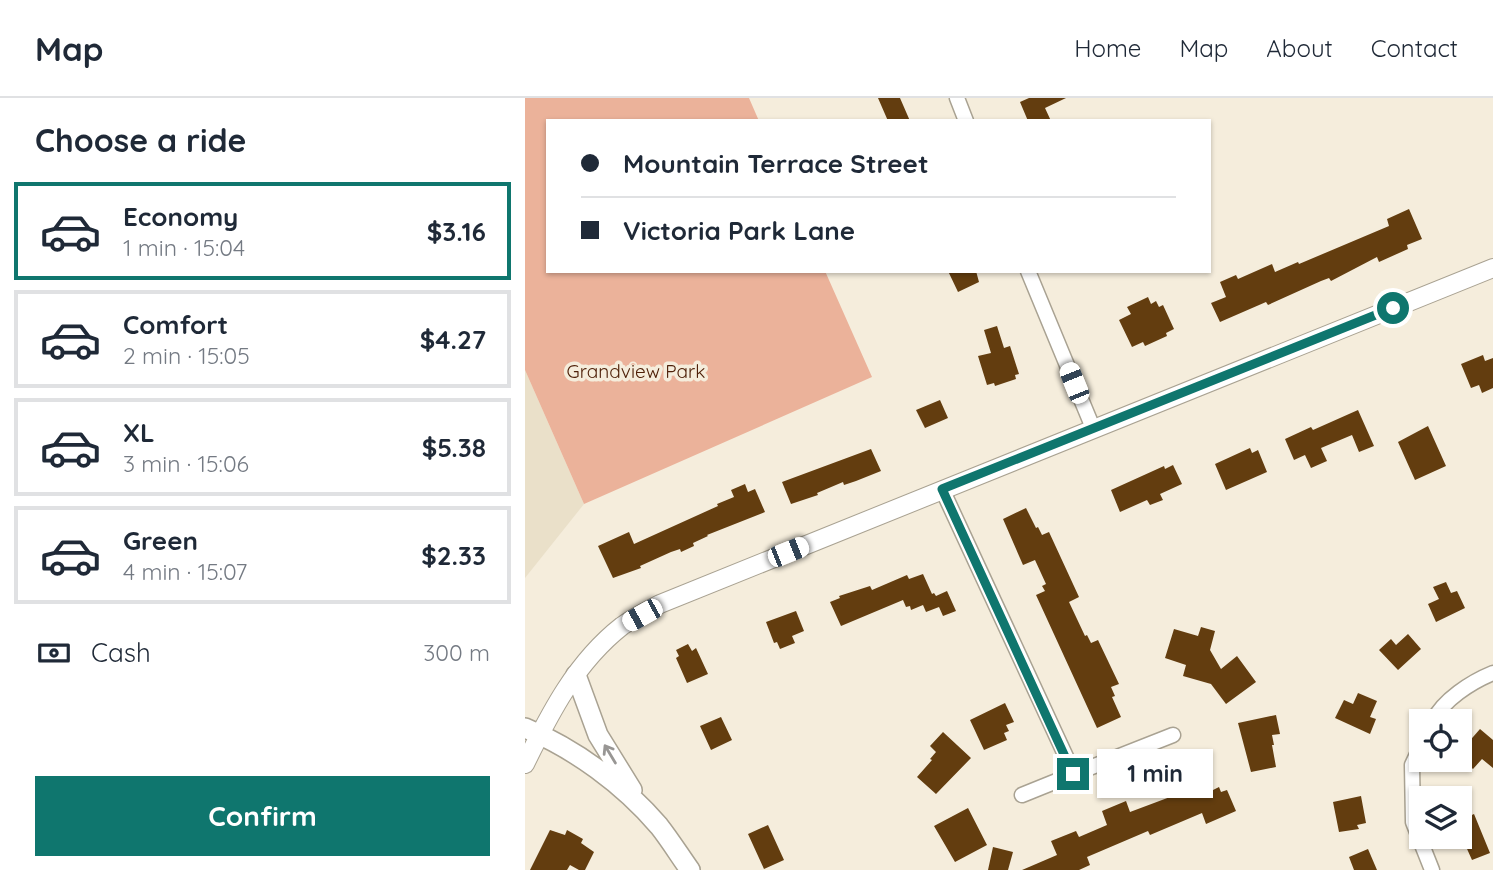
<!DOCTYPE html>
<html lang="en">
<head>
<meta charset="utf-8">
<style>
	body { margin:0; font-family:Quicksand,sans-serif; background:#f2f2f3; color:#1f2937; height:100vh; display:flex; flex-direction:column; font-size:26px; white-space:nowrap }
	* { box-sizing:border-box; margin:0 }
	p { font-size:23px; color:#747a83 }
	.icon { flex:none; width:38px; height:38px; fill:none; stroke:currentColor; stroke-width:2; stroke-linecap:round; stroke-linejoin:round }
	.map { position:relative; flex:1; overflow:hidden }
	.panel { display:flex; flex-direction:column; background:#fff; width:525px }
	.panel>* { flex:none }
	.hud { position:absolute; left:21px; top:21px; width:665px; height:154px; border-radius:0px; box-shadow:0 2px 5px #0004; display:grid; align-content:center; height:154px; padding:0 35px; background:#fff }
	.fabs { position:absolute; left:884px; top:611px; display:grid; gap:14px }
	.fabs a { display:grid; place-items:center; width:63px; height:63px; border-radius:0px; background:#fff; box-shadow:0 2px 5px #0004; font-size:35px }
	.end { position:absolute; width:32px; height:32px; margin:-16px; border:9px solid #0f766e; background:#fff; box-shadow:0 0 0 4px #fff }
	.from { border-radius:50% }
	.bubble { position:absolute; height:49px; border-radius:0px; background:#fff; box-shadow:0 2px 5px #0004; font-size:23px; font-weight:700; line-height:49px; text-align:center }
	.car { position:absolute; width:21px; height:42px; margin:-21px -10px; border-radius:9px; box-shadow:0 0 5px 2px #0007; background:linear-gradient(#fff 24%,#345 0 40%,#fff 0 76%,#345 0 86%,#fff 0) }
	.hud b { display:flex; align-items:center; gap:24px; height:66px; font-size:26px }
	.hud b+b { border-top:2px solid #e0e1e3 }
	.hud i { width:18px; height:18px; background:#1f2937 }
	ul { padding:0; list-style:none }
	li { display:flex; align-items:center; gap:21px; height:98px; margin:0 14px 10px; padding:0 21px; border:4px solid #e0e1e3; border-radius:0px }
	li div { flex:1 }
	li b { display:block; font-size:26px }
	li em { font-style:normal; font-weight:700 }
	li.active { border-color:#0f766e }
	li>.icon { width:63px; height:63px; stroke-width:1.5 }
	h2 { padding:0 35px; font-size:32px; line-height:84px }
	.pay { display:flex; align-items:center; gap:18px; height:77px; padding:0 35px; font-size:26px }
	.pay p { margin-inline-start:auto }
	.primary-button { display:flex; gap:14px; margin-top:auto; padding:14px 35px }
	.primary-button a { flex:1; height:80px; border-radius:0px; background:#0f766e; color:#fff; font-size:28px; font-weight:700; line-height:80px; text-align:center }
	header { display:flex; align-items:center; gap:42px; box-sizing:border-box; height:98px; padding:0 35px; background:#fff; border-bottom:2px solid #e0e1e3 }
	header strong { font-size:33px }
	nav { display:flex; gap:38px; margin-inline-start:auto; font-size:24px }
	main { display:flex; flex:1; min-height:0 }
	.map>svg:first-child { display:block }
	.built { fill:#eae0c9 }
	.green { fill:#ebb29a }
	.building { fill:#633d0f }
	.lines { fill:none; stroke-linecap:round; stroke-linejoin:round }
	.minor-casing { stroke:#a9a292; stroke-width:17 }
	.tertiary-casing { stroke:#a9a292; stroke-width:20 }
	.secondary-casing { stroke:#a9a292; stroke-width:22 }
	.minor { stroke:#fff; stroke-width:14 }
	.tertiary { stroke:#fff; stroke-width:18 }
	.secondary { stroke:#fff; stroke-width:19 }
	.oneway { stroke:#989694 }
	.route { stroke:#0f766e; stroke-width:9 }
	.labels { text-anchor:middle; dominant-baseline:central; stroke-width:7; stroke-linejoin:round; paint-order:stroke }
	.park-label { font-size:19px; fill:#4f2109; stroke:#f5eddc }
</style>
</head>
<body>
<header>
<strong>Map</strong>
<nav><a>Home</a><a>Map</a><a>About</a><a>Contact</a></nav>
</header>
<main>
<section class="panel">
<h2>Choose a ride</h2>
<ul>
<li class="active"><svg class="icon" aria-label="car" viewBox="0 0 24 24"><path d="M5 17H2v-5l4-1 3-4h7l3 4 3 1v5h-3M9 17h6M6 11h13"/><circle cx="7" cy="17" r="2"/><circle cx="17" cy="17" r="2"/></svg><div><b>Economy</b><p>1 min · 15:04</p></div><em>$3.16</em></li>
<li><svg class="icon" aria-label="car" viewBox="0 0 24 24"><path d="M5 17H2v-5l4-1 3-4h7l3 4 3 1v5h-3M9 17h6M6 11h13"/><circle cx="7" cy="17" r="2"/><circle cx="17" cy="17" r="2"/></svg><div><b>Comfort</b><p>2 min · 15:05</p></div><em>$4.27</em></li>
<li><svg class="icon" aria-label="car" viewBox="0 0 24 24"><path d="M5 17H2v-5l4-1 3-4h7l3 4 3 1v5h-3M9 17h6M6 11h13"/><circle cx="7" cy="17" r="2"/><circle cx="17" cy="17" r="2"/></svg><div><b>XL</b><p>3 min · 15:06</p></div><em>$5.38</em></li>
<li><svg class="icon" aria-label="car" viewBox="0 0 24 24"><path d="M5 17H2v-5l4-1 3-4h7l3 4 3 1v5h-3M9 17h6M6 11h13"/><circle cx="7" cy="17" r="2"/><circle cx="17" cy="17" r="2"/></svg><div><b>Green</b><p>4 min · 15:07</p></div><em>$2.33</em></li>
</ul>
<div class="pay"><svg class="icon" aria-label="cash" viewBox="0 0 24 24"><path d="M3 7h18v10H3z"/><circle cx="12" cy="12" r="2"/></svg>Cash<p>300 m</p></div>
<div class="primary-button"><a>Confirm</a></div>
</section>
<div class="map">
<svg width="968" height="772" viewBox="0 0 968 772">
	<rect width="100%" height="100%" fill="#f5eddc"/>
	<!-- built -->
	<path class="built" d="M0 272 59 406 0 480Z"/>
	<!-- green -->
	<path class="green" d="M0 0H224L234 23H23V173H300L347 279 59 406 0 272Z"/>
	<!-- building -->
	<path class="building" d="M353 0H375L385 23H363Z
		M504 0H541L520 10 526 23H503L495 4Z
		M884 111 897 141 882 147 883 151 854 164 852 159 806 183 804 180 796 183 743 207 741 204 695 224 686 205 701 199 695 184 711 177 713 181 747 166 750 174 773 164 774 166 864 128 862 121Z
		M423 173H451L454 184 433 194Z
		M623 199 626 206 631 203 634 209 638 207 649 231 641 235 642 238 620 248 618 244 607 249 594 222 606 216 602 209Z
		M472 228 479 250 485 248 494 276 490 277 491 281 470 288 469 285 462 287 453 258 466 255 459 232Z
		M958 257 960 263 968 260V290L957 295 954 287 946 290 936 266Z
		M415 302 423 320 400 330 391 312Z
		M833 312 849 348 834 354 827 337 796 350 802 363 786 370 780 357 769 362 760 341 786 329 788 332Z
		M903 328 921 368 890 382 873 344Z
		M725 350 727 355 733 352 742 374 701 392 690 366Z
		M346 351 356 373 331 383 319 387 318 384 292 395 293 397 266 406 257 384Z
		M648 367 657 386 635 396 638 402 625 407 622 402 595 414 586 392 639 368 640 371Z
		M220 386 223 394 230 391 240 414 182 437 183 438 168 445 169 448 156 454 155 451 146 454 115 468 116 470 88 480 73 448 104 434 109 446 193 408 192 406 209 399 206 392Z
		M501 410 511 430 513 429 517 437 524 434 554 499 544 504 560 538 562 537 566 545 573 542 594 586 586 589 590 598 587 599 596 619 572 630 511 497 520 493 517 488 521 486 510 462 498 467 478 421Z
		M398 476 407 496 409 495 411 498 422 493 431 513 418 518 414 509 401 514 398 507 386 512 385 508 381 509 378 502 316 528 305 504 315 500 314 498 345 488 347 492 382 477 384 481Z
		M921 484 926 495 932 493 940 510 911 524 903 506 914 501 908 489Z
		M271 513 279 533 267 538 270 545 255 551 252 544 249 545 241 524Z
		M676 529 690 533 685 552 696 571 712 558 731 584 701 606 686 586 658 578 661 567 640 560 649 531 673 538Z
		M883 536 896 551 873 572 854 552 866 541 871 547Z
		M163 546 167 553 171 550 183 576 162 585 151 560 154 558 151 552Z
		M833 595 852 603 845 619 851 621 845 636 810 620 819 602 828 606Z
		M480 605 489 624 481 627 484 633 479 635 482 642 459 652 445 622Z
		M751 617 755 636 747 637 749 647H747L751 669 726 674 713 625Z
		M196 619 207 642 186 652 175 628Z
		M955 631 968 642V670L957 661 948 671 934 659V655Z
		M418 634 446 660 411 696 392 679 407 662 405 661 411 654 405 648Z
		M685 684 688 692 694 689 696 694 702 692 711 713 681 726 677 715 625 737 623 733 562 759 565 767 554 772H497L532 757 526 743 551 733 554 739 582 727 577 713 601 703 605 714Z
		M836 698 841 725 832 727 834 731 814 734 808 704Z
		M443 710 462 747 430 764 409 728Z
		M949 716 965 755 947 762 934 733V723Z
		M243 727 259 762 239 771 223 736Z
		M25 732 40 737 42 732 58 741 56 745 69 754 60 772H54L45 767 42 772H5Z
		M468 749 488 754 483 772H463Z
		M843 751 852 772H829L824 759Z"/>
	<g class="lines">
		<defs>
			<path id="minor" d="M432 0 441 23
				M503 173 568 330
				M417 391 549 676 648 637
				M908 623C918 602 946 584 968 575
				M896 648 887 667 888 724 907 772
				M497 697 549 676"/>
			<path id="tertiary" d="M0 666C25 615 51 564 97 528 108 520 122 513 135 506L968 170"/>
			<path id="secondary" d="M51 577 73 637 107 692
				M0 630C50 651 98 686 134 728 145 742 155 758 165 772"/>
		</defs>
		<!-- minor casing -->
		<use href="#minor" class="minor-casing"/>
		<!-- tertiary casing -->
		<use href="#tertiary" class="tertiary-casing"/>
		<!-- secondary casing -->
		<use href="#secondary" class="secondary-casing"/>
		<!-- minor -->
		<use href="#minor" class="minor"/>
		<!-- tertiary -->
		<use href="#tertiary" class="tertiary"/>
		<!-- secondary -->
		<use href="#secondary" class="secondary"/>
	</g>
	<!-- one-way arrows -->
	<defs><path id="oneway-shaft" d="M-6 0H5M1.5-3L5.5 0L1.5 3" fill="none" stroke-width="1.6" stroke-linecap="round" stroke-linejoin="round" transform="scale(1.75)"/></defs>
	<use class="oneway" href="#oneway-shaft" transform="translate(85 656) rotate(-121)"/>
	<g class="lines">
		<!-- route -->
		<path class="route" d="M548 676 417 391 868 210"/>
	</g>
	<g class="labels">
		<!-- park labels -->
		<g class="park-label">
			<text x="111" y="273">Grandview Park</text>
		</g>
	</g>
</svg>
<div class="fabs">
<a><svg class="icon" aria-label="locate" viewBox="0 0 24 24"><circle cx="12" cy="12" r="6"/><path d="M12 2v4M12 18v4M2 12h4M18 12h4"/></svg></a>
<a><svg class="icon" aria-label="layers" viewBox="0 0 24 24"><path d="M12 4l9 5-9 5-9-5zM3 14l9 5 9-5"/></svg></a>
</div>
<i class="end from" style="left:868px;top:210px"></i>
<i class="end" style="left:548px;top:676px"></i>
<div class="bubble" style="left:572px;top:651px;width:116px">1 min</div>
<i class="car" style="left:549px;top:285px;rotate:338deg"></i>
<i class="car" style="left:263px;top:454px;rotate:68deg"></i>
<i class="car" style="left:117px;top:517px;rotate:241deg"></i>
<div class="hud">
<b><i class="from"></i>Mountain Terrace Street</b>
<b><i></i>Victoria Park Lane</b>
</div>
</div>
</main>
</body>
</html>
